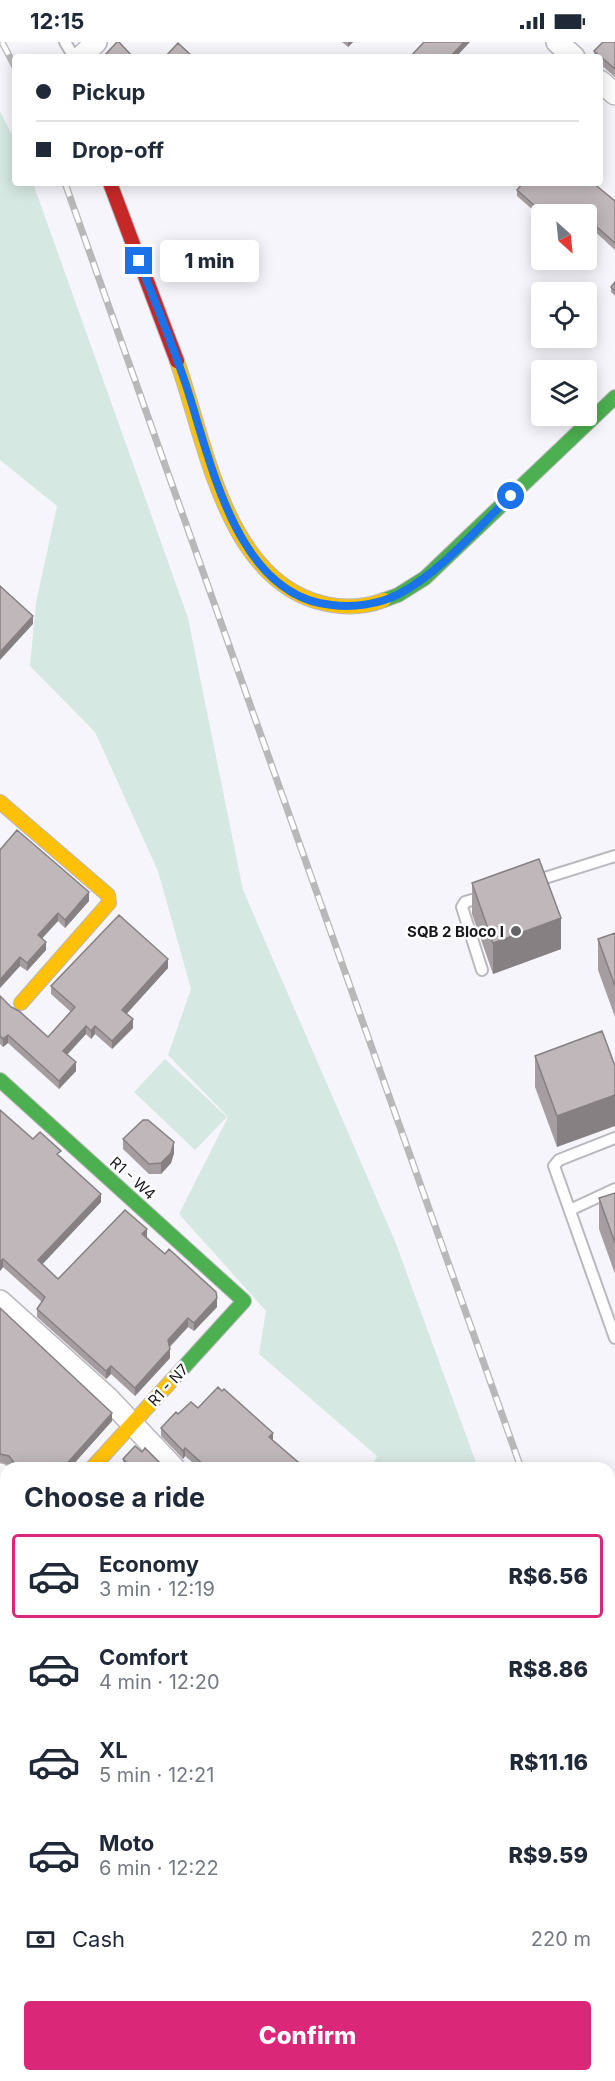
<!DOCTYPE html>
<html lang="en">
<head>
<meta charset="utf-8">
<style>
	body { margin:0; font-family:Inter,sans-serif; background:#f6f6f7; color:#1f2937; height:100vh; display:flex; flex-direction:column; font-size:22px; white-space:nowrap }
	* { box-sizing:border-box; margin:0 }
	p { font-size:20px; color:#747a83 }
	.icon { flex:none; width:33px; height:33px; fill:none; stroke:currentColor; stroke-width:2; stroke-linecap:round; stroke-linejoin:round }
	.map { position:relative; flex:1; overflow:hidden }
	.side { position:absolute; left:0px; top:1420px; width:615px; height:620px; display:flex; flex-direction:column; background:#fff; border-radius:18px 18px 0 0; box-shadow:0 3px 15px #0003 }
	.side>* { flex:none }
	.banner { position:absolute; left:12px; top:12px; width:591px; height:132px; border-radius:6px; box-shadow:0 3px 15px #0003; display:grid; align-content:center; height:132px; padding:0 24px; background:#fff }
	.needle { width:39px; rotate:153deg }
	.tools { position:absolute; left:531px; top:162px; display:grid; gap:12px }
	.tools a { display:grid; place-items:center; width:66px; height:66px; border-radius:6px; background:#fff; box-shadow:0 3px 15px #0003; font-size:30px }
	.end { position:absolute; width:27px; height:27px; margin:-14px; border:8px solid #1a73e8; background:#fff; box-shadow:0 0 0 3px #fff }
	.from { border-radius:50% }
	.bubble { position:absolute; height:42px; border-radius:6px; background:#fff; box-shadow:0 3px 15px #0003; font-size:20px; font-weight:800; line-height:42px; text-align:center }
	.banner b { display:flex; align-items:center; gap:21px; height:57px; font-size:22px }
	.banner b+b { border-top:2px solid #e0e1e3 }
	.banner i { width:15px; height:15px; background:#1f2937 }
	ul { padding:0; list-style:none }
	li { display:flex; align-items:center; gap:18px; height:84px; margin:0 12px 9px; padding:0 12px; border:3px solid transparent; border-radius:6px }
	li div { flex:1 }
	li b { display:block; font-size:22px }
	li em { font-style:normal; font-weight:800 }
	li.current { border-color:#db2777 }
	li>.icon { width:54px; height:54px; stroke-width:1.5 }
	h2 { padding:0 24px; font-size:27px; line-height:72px }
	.pay { display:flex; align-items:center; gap:15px; height:66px; padding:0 24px; font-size:22px }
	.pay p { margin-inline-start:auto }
	.primary-button { display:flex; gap:12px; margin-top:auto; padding:12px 24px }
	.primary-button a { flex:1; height:69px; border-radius:6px; background:#db2777; color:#fff; font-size:24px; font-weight:800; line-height:69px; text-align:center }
	.status { display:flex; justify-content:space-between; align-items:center; height:42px; padding:0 30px; background:#fff; direction:ltr }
	.status svg { height:16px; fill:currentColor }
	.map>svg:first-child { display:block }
	.green { fill:#d6e8e2 }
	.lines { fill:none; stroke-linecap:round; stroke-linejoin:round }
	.lane-casing { stroke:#bab8be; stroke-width:14 }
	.street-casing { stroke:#bab8be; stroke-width:24 }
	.fast-casing { stroke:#bab8be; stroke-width:16 }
	.slow-casing { stroke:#bab8be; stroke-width:16 }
	.jam-casing { stroke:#bab8be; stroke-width:16 }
	.lane { stroke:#fefefe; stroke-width:10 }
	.street { stroke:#fefefe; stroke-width:21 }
	.fast { stroke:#4caf50; stroke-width:14 }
	.slow { stroke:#ffc107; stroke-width:14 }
	.jam { stroke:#c62828; stroke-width:14 }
	.rail-casing { stroke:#b8b8b9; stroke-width:7 }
	.rail { stroke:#fff; stroke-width:4.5; stroke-dasharray:14; stroke-linecap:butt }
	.fast-bridge-casing { stroke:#d2d1d4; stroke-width:16; stroke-linecap:butt }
	.fast-bridge { stroke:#4caf50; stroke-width:14 }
	.wall { fill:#a59da0 }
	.shaded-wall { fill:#868082 }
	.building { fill:#c0b7ba; stroke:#868082; stroke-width:1.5 }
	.route { stroke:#1a73e8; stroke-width:8 }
	.poi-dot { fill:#656469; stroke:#fff; stroke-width:2 }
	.labels { text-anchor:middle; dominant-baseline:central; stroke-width:5; stroke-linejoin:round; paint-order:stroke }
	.poi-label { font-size:15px; font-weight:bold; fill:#17161a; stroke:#fff; text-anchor:end }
	.street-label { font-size:15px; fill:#17161a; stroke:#fff }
</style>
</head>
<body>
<div class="status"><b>12:15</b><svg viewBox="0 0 49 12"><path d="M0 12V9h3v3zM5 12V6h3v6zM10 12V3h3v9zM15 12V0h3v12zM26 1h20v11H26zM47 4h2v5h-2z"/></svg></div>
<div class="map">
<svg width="615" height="2039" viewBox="0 0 615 2039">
	<rect width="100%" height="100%" fill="#f6f5fb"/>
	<!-- green -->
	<path class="green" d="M0 69 15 99V141H33L188 576 243 848 395 1199 478 1426H371L377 1414 259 1312 266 1269 179 1172 228 1075 168 1013 191 947 158 829 95 690 30 624 36 561 57 464 0 418Z
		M165 1017 227 1075 195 1108 134 1050Z"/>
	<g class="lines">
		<defs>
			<path id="lane" d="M65 0 74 15
				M532 840 615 814
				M482 928 462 865 465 860 486 854
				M615 1096 559 1118 554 1124 615 1296
				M570 1168 615 1147
				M609 1762 615 1760
				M0 1819 6 1825
				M609 1833 615 1831
				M0 1968 6 1966
				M9 2039 24 2034"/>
			<path id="street" d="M557 0 574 15
				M81 15 96 0
				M600 39 615 52
				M0 1259 108 1356 174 1426
				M0 1432 6 1438
				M0 1529 6 1522
				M0 1658 6 1664
				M507 2039 509 2034
				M554 2039 555 2034"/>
			<path id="fast" d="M384 558 398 553 425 536 615 355
				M0 1038 244 1259 173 1337
				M609 1737 615 1734
				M0 1893 6 1891
				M609 1927 615 1925
				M609 2017 615 2020"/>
			<path id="slow" d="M177 319C206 401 226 541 326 562 345 566 366 565 384 558
				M0 760 108 853 109 861 21 961
				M92 1426 173 1337
				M609 1853 615 1851
				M282 2039 295 2034"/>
			<path id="jam" d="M110 141 177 319
				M0 1935 6 1932
				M86 2039 101 2034"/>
		</defs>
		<!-- lane casing -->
		<use href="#lane" class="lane-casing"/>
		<!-- street casing -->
		<use href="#street" class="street-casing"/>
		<!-- fast casing -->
		<use href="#fast" class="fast-casing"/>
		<!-- slow casing -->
		<use href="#slow" class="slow-casing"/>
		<!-- jam casing -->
		<use href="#jam" class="jam-casing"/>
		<!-- lane -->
		<use href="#lane" class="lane"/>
		<!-- street -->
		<use href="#street" class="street"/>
		<!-- fast -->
		<use href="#fast" class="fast"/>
		<!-- slow -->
		<use href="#slow" class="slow"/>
		<!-- jam -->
		<use href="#jam" class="jam"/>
		<defs>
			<path id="rail" d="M2 0 15 25
				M65 141 521 1426
				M609 1676 615 1693"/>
		</defs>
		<!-- rail casing -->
		<use href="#rail" class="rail-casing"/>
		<!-- rail -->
		<use href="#rail" class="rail"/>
		<defs>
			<path id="fast-bridge" d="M609 1690 615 1688"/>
		</defs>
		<!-- fast-bridge casing -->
		<use href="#fast-bridge" class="fast-bridge-casing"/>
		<!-- fast-bridge -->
		<use href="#fast-bridge" class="fast-bridge"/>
	</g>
	<!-- wall -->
	<path class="wall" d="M342 0H353L348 5Z
		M615 0V35L600 22V15H594V9Z
		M517 148 615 159V208L590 185 586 172H542V176L517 154Z
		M615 240V254L611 250V245Z
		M0 808 89 859 65 886 58 879 42 896 46 908 27 929 20 924 0 946Z
		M472 841 561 907 493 932 472 872Z
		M615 891V975L598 928V897Z
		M168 926 126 972 133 986 112 1007 95 992 91 997 86 992 67 1013 76 1029 59 1047 8 1001 3 1005 0 1002V954L11 965 48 995 71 970 51 952V944Z
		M602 989 557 1105 535 1045V1014Z
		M33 1097 61 1115 101 1160 42 1222 58 1237 147 1195 217 1265 194 1289 188 1285 170 1305V1316L135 1354 111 1332 106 1337 37 1275V1267L42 1260 3 1225 0 1229Z
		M123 1097 174 1111 171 1121 161 1132H149L123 1107Z
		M615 1151V1232L599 1187V1156Z
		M0 1266 112 1379 70 1426H12L9 1423 0 1420Z
		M198 1366 273 1398 305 1426H199L185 1414 183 1417 161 1394V1386L178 1372Z
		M142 1410 165 1426H125L123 1425V1417Z
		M6 1547V1643L0 1637V1554Z
		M0 1666 3 1669 6 1668V1767L0 1762Z"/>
	<!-- shaded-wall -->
	<path class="shaded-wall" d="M348 0H353L348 5Z
		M464 0H470L456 15H450Z
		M590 179V185L586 189V182Z
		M33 574V582L0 618V610Z
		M89 850V859L65 886V878Z
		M58 871V879L38 901V893Z
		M561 876V907L493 932V901Z
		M46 900V908L27 929V921Z
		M20 915V924L0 946V938Z
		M168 917V926L122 977V968Z
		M133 977V986L112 1007V999Z
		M86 984V992L63 1017V1009Z
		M95 984V992L91 997V989Z
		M8 993V1001L3 1005V997Z
		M76 1020V1029L59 1047V1039Z
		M615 1053V1084L557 1105V1074Z
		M174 1100V1111L171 1121 161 1132V1121Z
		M101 1152V1160L38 1227V1218Z
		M147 1187V1195L142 1200V1192Z
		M3 1217V1225L0 1229V1220Z
		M217 1256V1265L194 1289V1281Z
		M188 1276V1285L168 1306V1298Z
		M170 1307V1316L135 1354V1346Z
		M111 1324V1332L106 1337V1329Z
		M112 1371V1379L70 1426H63Z
		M273 1391V1398L269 1403V1395Z
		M185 1406V1414L183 1417V1409Z
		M6 1490V1499L0 1505V1497Z"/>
	<!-- building -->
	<path class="building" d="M117 0H119L133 15H105L104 14Z
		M424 0H464L450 15H410Z
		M603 0H615V27L594 9Z
		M178 1 193 15H165Z
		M523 141H593L615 159V201L590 179 586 182V172H544L517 148Z
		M615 240V249L611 245Z
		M0 544 33 574 0 610Z
		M17 788 89 850 65 878 58 871 38 893 46 900 27 921 20 915 0 938V808Z
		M539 817 561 876 493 901 472 841Z
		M119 873 168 917 122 968 133 977 112 999 95 984 91 989 86 984 63 1009 76 1020 59 1039 8 993 3 997 0 994V954L11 965 19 969 48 995 75 965 51 944Z
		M615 891V944L598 897Z
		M602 989 615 1024V1053L557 1074 535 1014Z
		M0 1068 33 1097 40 1090 61 1109 57 1112 101 1152 38 1218 58 1237 125 1168 147 1187 142 1192 165 1212 169 1207 216 1250 217 1256 194 1281 188 1276 168 1298 170 1307 135 1346 111 1324 106 1329 37 1267 45 1255 3 1217 0 1220Z
		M143 1078H148L174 1100 171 1111 161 1121 149 1122 123 1097Z
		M615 1151V1201L599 1156Z
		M0 1266 112 1371 63 1426H18L9 1414 0 1412Z
		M218 1345 222 1349 224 1347 273 1391 269 1395 305 1426H207L185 1406 183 1409 161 1386 176 1370 178 1372 191 1360 198 1366Z
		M135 1404 142 1410 145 1406 165 1426H127L130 1424 123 1417Z
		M0 1440 2 1442H6V1490L0 1497Z
		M6 1547V1635L0 1629V1554Z
		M0 1666 3 1669 6 1668V1759L0 1754Z"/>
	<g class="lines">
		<!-- route -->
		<path class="route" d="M139 219C155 260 172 301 186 343 211 419 236 554 332 563 353 566 380 562 399 552 442 529 476 487 511 454"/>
	</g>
	<!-- markers -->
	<circle class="poi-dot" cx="516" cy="889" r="6"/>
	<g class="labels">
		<!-- poi labels -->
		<g class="poi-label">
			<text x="504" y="889">SQB 2 Bloco I</text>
		</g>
		<!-- street labels -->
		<g class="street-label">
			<text transform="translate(133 1136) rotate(42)">R1 - W4</text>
			<text transform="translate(168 1343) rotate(-47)">R1 - N7</text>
		</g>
	</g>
</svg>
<div class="tools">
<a><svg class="needle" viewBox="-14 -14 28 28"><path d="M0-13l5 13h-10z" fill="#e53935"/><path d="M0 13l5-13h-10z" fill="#747a83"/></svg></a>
<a><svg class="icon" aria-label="locate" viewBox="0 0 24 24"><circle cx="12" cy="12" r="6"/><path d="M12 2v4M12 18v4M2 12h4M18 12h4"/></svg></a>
<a><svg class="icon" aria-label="layers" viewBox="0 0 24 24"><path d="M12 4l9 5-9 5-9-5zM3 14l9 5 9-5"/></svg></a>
</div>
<i class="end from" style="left:511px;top:454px"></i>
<i class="end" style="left:139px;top:219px"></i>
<div class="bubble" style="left:160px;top:198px;width:99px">1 min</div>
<div class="banner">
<b><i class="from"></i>Pickup</b>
<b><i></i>Drop-off</b>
</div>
<section class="side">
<h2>Choose a ride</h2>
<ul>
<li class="current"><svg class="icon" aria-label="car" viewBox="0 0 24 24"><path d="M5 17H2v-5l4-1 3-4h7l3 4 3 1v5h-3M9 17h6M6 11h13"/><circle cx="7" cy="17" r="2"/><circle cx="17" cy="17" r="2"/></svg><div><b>Economy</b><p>3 min · 12:19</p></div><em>R$6.56</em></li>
<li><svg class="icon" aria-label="car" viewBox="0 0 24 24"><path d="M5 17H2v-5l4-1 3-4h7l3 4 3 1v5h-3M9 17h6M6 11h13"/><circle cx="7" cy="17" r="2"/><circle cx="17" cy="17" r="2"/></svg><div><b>Comfort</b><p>4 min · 12:20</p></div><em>R$8.86</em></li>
<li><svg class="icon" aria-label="car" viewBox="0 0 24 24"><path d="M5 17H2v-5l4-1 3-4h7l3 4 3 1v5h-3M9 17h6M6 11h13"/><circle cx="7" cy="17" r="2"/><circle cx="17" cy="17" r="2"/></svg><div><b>XL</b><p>5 min · 12:21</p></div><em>R$11.16</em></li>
<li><svg class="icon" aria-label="car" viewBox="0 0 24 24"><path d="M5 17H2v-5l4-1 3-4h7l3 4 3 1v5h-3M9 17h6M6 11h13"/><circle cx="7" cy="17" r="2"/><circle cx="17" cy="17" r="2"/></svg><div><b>Moto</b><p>6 min · 12:22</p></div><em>R$9.59</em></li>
</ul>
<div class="pay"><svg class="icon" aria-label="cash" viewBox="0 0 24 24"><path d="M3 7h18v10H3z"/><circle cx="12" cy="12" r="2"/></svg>Cash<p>220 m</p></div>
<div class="primary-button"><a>Confirm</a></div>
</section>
</div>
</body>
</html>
